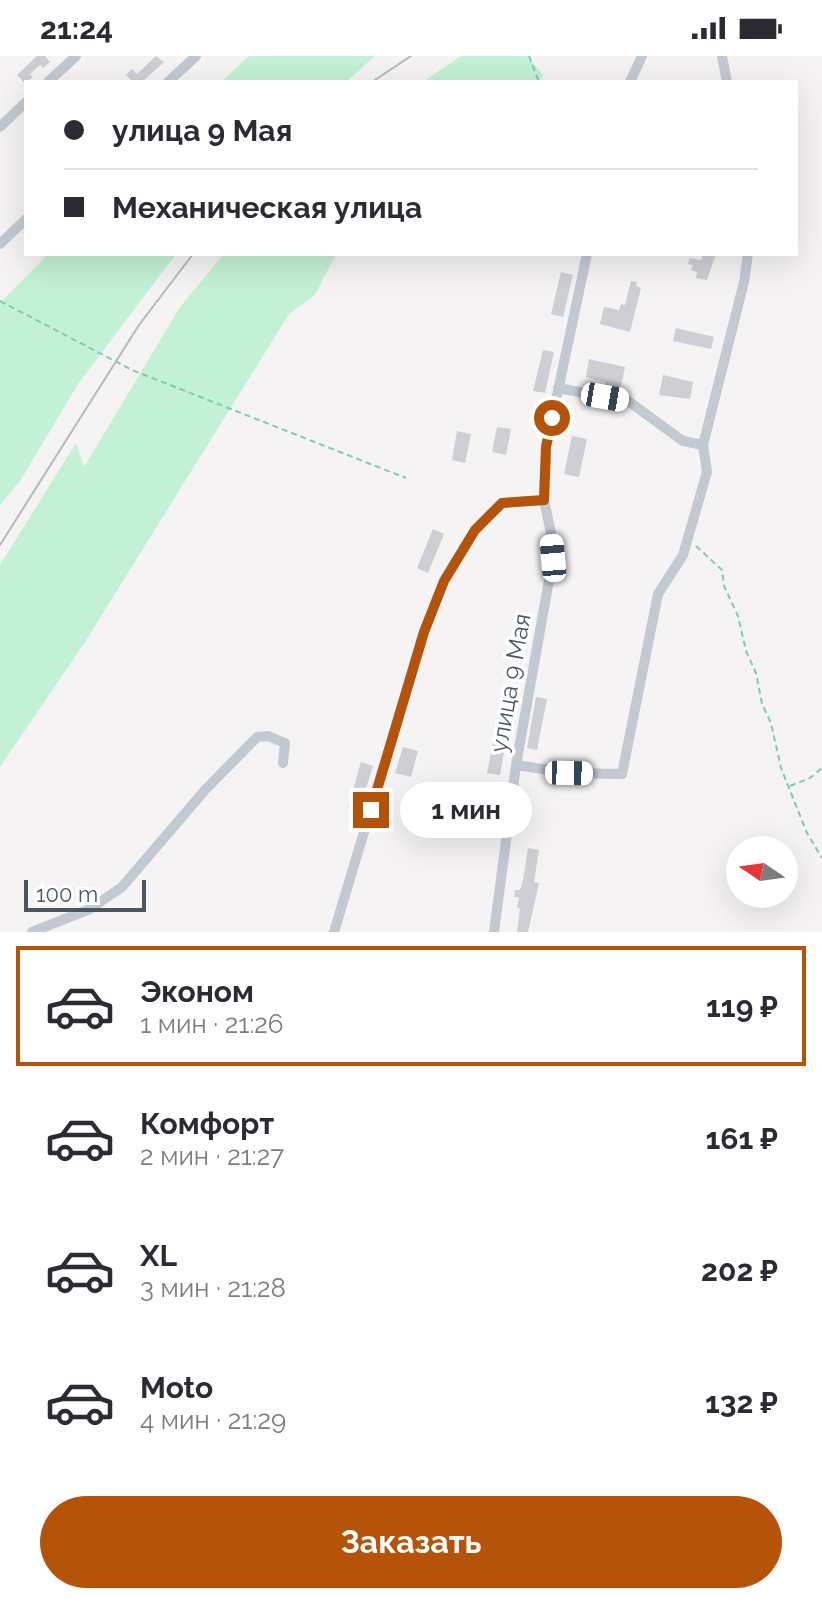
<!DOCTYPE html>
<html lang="ru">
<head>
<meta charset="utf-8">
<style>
	body { margin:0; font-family:Raleway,sans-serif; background:#f7f7f7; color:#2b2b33; height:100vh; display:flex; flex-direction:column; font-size:30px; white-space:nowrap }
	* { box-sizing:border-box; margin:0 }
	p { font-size:26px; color:#7c7c81 }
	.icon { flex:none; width:44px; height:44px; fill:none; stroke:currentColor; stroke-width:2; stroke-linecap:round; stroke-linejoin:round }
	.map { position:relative; height:876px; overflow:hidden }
	.details { display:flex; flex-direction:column; background:#fff; flex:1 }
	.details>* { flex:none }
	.guide { position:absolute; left:24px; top:24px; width:774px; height:176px; border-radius:0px; box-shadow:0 8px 32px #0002; display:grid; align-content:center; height:176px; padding:0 40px; background:#fff }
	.needle { width:52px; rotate:283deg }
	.buttons { position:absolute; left:726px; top:780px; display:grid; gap:16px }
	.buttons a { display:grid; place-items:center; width:72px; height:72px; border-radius:50%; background:#fff; box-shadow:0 8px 32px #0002; font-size:40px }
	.scale { position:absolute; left:24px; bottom:20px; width:122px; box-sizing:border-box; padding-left:8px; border:4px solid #4a5661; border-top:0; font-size:22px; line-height:28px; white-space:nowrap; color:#4a5661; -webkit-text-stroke:6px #fff; paint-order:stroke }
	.end { position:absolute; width:36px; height:36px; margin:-18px; border:10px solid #b45309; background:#fff; box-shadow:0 0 0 4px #fff }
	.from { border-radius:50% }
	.bubble { position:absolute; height:56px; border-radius:28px; background:#fff; box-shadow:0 8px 32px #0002; font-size:26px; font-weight:700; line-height:56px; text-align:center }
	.car { position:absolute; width:24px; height:48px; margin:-24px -12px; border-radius:10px; box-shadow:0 0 6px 2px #0007; background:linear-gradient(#fff 24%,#345 0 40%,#fff 0 76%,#345 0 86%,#fff 0) }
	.guide b { display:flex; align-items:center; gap:28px; height:76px; font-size:30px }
	.guide b+b { border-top:2px solid #e1e1e2 }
	.guide i { width:20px; height:20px; background:#2b2b33 }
	ul { padding:14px 0 0; list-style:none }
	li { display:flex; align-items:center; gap:24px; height:120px; margin:0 16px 12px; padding:0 24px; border:4px solid transparent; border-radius:0px }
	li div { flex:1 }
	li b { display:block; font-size:30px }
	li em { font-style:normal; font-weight:700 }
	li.current { border-color:#b45309 }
	li>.icon { width:72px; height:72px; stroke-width:1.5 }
	.button { display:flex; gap:16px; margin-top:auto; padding:16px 40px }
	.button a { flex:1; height:92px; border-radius:48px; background:#b45309; color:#fff; font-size:32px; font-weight:700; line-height:92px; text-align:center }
	.status { display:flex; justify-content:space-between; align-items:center; height:56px; padding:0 40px; background:#fff; direction:ltr }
	.status svg { height:22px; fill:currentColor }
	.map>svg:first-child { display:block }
	.green { fill:#c3f1d5 }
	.building { fill:#cdcfd5 }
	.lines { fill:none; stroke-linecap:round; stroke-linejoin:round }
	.path { stroke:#7ad0a6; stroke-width:2; stroke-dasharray:6 4; stroke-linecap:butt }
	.minor { stroke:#c1cad2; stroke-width:10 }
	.rail { stroke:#b5b8bd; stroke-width:2 }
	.route { stroke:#b45309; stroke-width:10 }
	.labels { text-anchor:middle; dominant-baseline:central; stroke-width:7; stroke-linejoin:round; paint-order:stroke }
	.street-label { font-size:24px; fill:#4a5661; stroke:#fff }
</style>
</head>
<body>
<div class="status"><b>21:24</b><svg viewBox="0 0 49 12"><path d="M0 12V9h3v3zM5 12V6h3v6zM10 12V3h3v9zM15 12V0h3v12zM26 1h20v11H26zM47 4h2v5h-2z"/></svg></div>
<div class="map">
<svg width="822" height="876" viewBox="0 0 822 876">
	<rect width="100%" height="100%" fill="#f5f3f3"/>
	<!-- green -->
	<path class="green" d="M249 0H375L346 26H221Z
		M461 0H527L543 19 539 26H423Z
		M48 198H176L78 328 20 425 0 449V247Z
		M224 198H336L315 239 289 258 85 586 0 711V509L76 387 84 411 180 251Z"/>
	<!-- building -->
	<path class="building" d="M37 0H45L50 6 43 12 40 9 30 18 33 21 25 28 17 19Z
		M156 0 164 6 142 26H133L126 19 132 13 137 18Z
		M703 198H716L707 224 696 222 697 216 691 214 693 209 688 208 690 202 701 204Z
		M561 216 573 219 563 261 551 258Z
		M631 225 637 226 636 230 641 232 630 276 600 268 604 251 619 254 621 248 625 249Z
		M676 272 714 281 711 293 673 285Z
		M543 294 554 296 545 337 533 335Z
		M589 303 625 311 620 335 604 332 605 326 586 321Z
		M663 319 693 326 690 343 659 339Z
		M497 371 511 373 506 399 492 396Z
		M457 375 471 378 465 407 452 404Z
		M572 380 587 383 579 421 564 418Z
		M433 473 444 478 428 517 417 512Z
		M504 632 515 634 500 719 487 717Z
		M536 641 547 643 537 694 527 692Z
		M403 691 418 695 411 721 395 717Z
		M361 706 373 710 359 754 348 751Z
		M528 792 539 794 534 826 539 827 528 876H517L520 852H517L519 841H514L515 834H520L523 824Z"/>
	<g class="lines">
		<!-- path -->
		<path class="path" d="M529 0 539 26
			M0 245 132 314 406 422
			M696 490 722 514 724 530 738 560 746 595 756 617 762 648 771 667 781 712 807 777 822 802
			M790 730 810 722 822 712"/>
		<!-- minor -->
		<path class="minor" d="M722 0 727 26
			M48 26 76 0
			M168 26 196 0
			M630 26 642 0
			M0 71 26 46
			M0 188 26 163
			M558 332 628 345 683 385 703 389
			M516 709 569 717 622 718 658 538 683 499 707 416 703 389 744 226 748 198
			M32 876 90 853 122 831 205 734 257 681 268 680 285 687 283 707
			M334 876 424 576 444 525 475 474 502 447 544 444
			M494 876 516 709 553 502 551 477 544 444 546 391 587 198"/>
		<!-- rail -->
		<path class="rail" d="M372 26 411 0
			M0 489 139 269 193 198"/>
	</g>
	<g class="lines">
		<!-- route -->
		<path class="route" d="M371 754 424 576 444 525 475 474 502 447 544 444 546 391 552 362"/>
	</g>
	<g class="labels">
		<!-- street labels -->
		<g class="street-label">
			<text transform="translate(510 627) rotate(-80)">улица 9 Мая</text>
		</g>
	</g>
</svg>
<div class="buttons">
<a><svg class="needle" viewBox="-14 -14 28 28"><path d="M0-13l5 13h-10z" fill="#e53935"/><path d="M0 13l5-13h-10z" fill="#7c7c81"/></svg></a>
</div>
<div class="scale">100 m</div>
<i class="end from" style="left:552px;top:362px"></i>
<i class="end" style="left:371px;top:754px"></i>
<div class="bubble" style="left:400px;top:726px;width:132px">1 мин</div>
<i class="car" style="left:605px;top:341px;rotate:100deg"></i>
<i class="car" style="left:553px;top:502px;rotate:355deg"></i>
<i class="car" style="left:569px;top:717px;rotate:91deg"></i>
<div class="guide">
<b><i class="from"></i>улица 9 Мая</b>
<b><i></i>Механическая улица</b>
</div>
</div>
<section class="details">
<ul>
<li class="current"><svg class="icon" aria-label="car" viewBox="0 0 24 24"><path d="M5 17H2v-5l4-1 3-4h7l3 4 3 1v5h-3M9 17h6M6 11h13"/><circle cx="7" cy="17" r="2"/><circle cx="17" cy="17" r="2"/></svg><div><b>Эконом</b><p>1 мин · 21:26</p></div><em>119 ₽</em></li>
<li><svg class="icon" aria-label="car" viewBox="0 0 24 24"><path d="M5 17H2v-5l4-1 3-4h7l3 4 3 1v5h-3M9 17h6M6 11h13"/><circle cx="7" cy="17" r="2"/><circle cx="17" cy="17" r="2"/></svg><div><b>Комфорт</b><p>2 мин · 21:27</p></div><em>161 ₽</em></li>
<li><svg class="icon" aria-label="car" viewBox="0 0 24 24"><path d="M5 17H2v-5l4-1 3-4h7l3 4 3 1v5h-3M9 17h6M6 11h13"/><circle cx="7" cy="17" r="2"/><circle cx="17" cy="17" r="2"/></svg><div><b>XL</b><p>3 мин · 21:28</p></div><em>202 ₽</em></li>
<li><svg class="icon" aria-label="car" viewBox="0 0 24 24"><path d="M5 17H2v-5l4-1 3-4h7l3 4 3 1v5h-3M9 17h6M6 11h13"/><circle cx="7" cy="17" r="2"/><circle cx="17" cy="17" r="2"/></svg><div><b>Moto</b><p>4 мин · 21:29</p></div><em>132 ₽</em></li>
</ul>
<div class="button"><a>Заказать</a></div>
</section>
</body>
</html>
